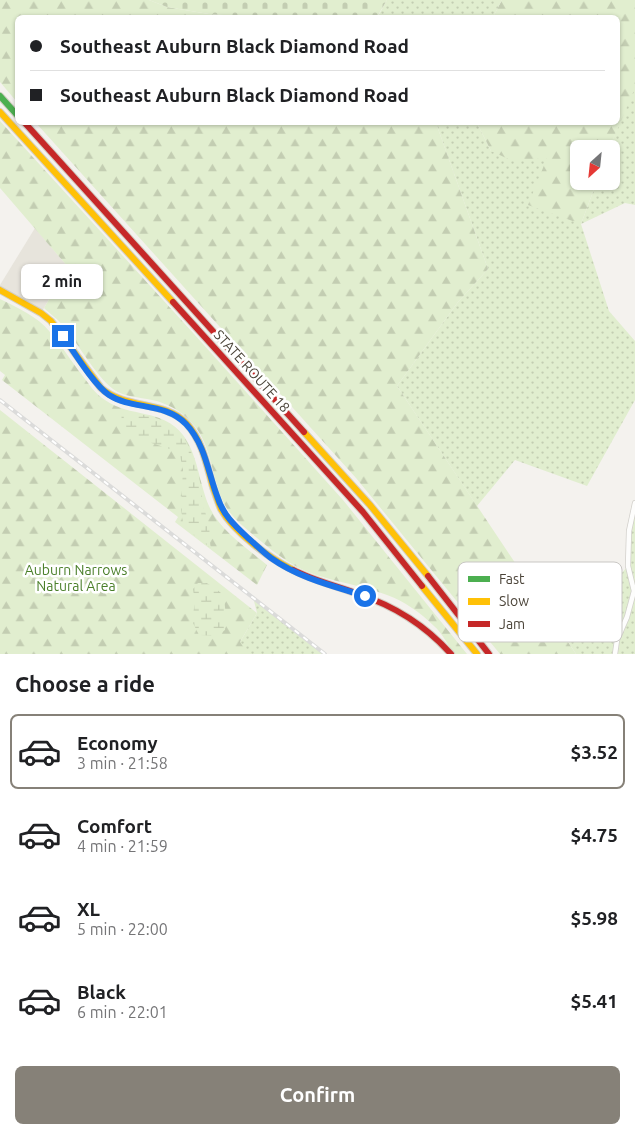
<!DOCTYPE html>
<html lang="en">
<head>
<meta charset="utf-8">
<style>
	body { margin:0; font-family:Ubuntu,sans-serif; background:#f2f2f2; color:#202124; height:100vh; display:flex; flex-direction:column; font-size:19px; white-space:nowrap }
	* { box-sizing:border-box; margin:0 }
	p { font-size:16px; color:#757577 }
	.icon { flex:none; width:28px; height:28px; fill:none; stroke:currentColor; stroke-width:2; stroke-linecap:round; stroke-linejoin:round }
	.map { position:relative; height:654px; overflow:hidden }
	.details { display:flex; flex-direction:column; background:#fff; flex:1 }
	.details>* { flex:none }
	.guide { position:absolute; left:15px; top:15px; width:605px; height:110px; border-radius:8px; box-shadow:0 1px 4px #0004; display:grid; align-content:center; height:110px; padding:0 15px; background:#fff }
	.needle { width:32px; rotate:207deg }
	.tools { position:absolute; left:570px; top:140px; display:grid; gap:10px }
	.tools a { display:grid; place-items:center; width:50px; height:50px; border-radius:8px; background:#fff; box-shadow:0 1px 4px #0004; font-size:25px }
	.end { position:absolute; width:22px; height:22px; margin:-11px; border:6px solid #1a73e8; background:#fff; box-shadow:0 0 0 2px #fff }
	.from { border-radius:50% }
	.bubble { position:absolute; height:35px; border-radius:8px; background:#fff; box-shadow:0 1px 4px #0004; font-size:16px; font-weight:600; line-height:35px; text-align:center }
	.guide b { display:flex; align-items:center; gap:18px; height:48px; font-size:19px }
	.guide b+b { border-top:1px solid #e0e0e0 }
	.guide i { width:12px; height:12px; background:#202124 }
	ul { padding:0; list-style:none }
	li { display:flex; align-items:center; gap:15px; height:75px; margin:0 10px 8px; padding:0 5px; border:2px solid transparent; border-radius:8px }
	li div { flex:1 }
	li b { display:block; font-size:19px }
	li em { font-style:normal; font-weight:600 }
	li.current { border-color:#868178 }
	li>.icon { width:45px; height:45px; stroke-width:1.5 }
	h2 { padding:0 15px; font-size:22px; line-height:60px }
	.primary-button { display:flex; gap:10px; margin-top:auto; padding:10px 15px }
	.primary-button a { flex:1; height:58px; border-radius:8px; background:#868178; color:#fff; font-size:20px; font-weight:600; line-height:58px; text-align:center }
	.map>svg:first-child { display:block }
	.residential { fill:#e7e4dc }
	.green { fill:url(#green-dots) }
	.forest { fill:url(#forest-firs) }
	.wetland { fill:url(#wetland-marsh) }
	.cemetery { fill:url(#cemetery-stones) }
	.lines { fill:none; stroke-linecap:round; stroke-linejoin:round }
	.street-casing { stroke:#d2d0cb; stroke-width:6 }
	.fast-casing { stroke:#d3cfc5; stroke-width:8 }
	.slow-casing { stroke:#d3cfc5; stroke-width:8 }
	.jam-casing { stroke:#d3cfc5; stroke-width:8 }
	.street { stroke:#fdfdfc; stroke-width:4.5 }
	.fast { stroke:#4caf50; stroke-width:6 }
	.slow { stroke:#ffc107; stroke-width:6 }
	.jam { stroke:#c62828; stroke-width:6 }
	.rail-casing { stroke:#dbdbda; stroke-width:4 }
	.rail { stroke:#fff; stroke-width:2; stroke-dasharray:5.5; stroke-linecap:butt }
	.route { stroke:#1a73e8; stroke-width:6 }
	.labels { text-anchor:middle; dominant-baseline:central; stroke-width:5; stroke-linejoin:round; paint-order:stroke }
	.street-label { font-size:14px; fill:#4b4439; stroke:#fff }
	.park-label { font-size:14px; fill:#4a7f2a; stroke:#fff }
	.key { fill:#fff; stroke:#c9c7c4; stroke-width:1 }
	.key-label { font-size:14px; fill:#4b4439 }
</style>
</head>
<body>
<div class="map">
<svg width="635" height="654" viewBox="0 0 635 654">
	<defs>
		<pattern id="green-dots" width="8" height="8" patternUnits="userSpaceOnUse" patternTransform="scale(1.25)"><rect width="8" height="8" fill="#e1eecf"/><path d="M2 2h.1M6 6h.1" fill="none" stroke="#c3cdb2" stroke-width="1.8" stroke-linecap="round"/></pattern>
		<pattern id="forest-firs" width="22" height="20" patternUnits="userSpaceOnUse" patternTransform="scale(1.25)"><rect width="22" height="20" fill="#e1eecf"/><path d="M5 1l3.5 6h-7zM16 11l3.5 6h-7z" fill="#c3cdb2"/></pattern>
		<pattern id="wetland-marsh" width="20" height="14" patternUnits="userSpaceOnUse" patternTransform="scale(1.25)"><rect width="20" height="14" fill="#e1eecf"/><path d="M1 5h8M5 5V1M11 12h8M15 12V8" fill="none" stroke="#c3cdb2"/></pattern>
		<pattern id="cemetery-stones" width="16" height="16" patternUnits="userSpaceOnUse" patternTransform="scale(1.25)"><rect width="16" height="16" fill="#e1eecf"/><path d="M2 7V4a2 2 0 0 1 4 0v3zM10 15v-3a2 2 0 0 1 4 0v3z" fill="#c3cdb2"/></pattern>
	</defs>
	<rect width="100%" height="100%" fill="#f4f2ee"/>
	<!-- residential -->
	<path class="residential" d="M35 228 68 267 41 313 0 290V285Z"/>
	<!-- green -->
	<path class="green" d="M387 0H502L493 17 377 18Z
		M635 85V205L625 203 581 224 609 311 635 341V400L587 486 515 460 477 506 397 386 458 302 488 269 436 123H477L491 151 547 158 581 224 597 181H611V149H609Z
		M635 503V654H576L565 637 628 566 629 531Z
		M253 597 325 654H233L257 613Z"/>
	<!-- forest -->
	<path class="forest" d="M0 0H149L167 7 209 14 253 17 18 18 17 102 0 82Z
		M502 0H635V88L609 149H579V181H597L581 224 528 205 547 158 513 161 491 151 477 123 618 122V18L493 17Z
		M0 121 194 334 343 500 467 654H454C448 645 442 633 434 626 421 613 404 601 387 595 354 582 317 581 287 561 276 554 267 546 257 538 243 526 229 516 222 499 211 474 211 442 191 422 181 411 167 403 152 400 139 397 124 397 113 389 94 374 79 344 63 326 58 319 50 314 44 308L68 267 0 188Z
		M36 123H436L488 269 458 302 397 386 576 654H500L356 478Z
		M0 299C18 308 37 316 50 332 62 346 71 361 82 375 89 384 95 394 105 400 130 418 162 408 183 435 198 455 199 483 209 506 220 531 246 547 267 565L257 585 175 522 178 517 2 380 5 375 0 371Z
		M0 410 257 613 240 642 248 654H0Z"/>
	<!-- wetland -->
	<path class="wetland" d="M122 411C139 414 158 416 173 426 190 437 199 473 202 492 202 497 202 502 203 507 205 513 208 518 209 525 210 533 209 540 211 548L186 529 183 523 181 508 183 469 179 452 130 436C124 429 120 421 122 411Z
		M198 583H207L220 592 224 597 226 617 225 630 215 636 199 635 192 621 195 602 193 589Z"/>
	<!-- cemetery -->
	<path class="cemetery" d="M149 0H387L377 17H253L209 14 167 7Z"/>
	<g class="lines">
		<defs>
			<path id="street" d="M615 654 617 640 627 617 634 591 628 566 629 531 635 503"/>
			<path id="fast" d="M0 96 18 116"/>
			<path id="slow" d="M0 112 173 302
				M0 290 41 313 51 321 101 388C126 410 165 400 187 424 203 442 207 466 213 487 216 495 218 502 221 509 234 532 269 558 293 570
				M304 432 370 505 428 576
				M422 586 477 654"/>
			<path id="jam" d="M24 122 304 432
				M173 302 363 512 422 586
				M293 570C314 581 337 586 358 594 395 606 425 625 451 654
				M428 576 489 654"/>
		</defs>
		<!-- street casing -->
		<use href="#street" class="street-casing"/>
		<!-- fast casing -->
		<use href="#fast" class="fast-casing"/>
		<!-- slow casing -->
		<use href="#slow" class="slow-casing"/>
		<!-- jam casing -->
		<use href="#jam" class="jam-casing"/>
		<!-- street -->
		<use href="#street" class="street"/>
		<!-- fast -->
		<use href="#fast" class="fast"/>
		<!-- slow -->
		<use href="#slow" class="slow"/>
		<!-- jam -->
		<use href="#jam" class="jam"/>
		<defs>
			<path id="rail" d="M0 400 325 654"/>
		</defs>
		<!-- rail casing -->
		<use href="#rail" class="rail-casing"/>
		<!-- rail -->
		<use href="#rail" class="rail"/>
	</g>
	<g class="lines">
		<!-- route -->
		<path class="route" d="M63 336C74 352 94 385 109 395 132 410 165 402 186 424 205 444 208 472 217 496 223 515 234 525 248 538 256 545 263 552 271 558 299 578 333 586 365 596"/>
	</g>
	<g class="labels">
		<!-- street labels -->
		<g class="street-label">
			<text transform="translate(252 371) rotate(48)">STATE ROUTE 18</text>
		</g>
		<!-- park labels -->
		<g class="park-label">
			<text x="76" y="570">Auburn Narrows<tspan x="76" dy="16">Natural Area</tspan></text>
		</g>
	</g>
	<!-- legend -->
	<rect x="458" y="562" width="164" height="80" rx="8" class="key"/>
	<rect x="468" y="576" width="22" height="6" fill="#4caf50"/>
	<rect x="468" y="598" width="22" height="7" fill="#ffc107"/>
	<rect x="468" y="621" width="22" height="6" fill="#c62828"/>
	<g class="key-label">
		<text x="499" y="584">Fast</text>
		<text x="499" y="606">Slow</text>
		<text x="499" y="629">Jam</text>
	</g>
</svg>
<div class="tools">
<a><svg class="needle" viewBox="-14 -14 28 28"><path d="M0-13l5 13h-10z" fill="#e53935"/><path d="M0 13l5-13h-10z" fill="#757577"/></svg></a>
</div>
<i class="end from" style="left:365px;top:596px"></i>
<i class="end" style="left:63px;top:336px"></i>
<div class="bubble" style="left:21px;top:264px;width:82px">2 min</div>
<div class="guide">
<b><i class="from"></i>Southeast Auburn Black Diamond Road</b>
<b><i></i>Southeast Auburn Black Diamond Road</b>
</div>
</div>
<section class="details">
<h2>Choose a ride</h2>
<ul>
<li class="current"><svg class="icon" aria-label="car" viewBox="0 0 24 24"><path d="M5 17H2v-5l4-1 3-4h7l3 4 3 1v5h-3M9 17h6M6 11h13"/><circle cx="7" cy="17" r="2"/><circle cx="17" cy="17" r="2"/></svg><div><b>Economy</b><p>3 min · 21:58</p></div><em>$3.52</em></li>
<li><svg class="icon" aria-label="car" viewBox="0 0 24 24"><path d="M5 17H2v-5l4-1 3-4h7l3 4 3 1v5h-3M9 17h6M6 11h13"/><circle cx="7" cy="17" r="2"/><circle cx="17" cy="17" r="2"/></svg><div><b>Comfort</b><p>4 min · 21:59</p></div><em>$4.75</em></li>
<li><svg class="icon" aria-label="car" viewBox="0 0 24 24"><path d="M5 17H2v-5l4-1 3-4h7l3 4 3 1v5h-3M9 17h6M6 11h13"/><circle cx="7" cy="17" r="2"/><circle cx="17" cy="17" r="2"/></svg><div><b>XL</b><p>5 min · 22:00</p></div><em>$5.98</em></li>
<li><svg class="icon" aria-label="car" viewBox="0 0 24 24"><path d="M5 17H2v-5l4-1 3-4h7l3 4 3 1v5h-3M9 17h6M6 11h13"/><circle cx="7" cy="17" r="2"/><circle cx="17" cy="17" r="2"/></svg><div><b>Black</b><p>6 min · 22:01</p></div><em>$5.41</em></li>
</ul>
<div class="primary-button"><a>Confirm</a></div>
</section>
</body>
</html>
